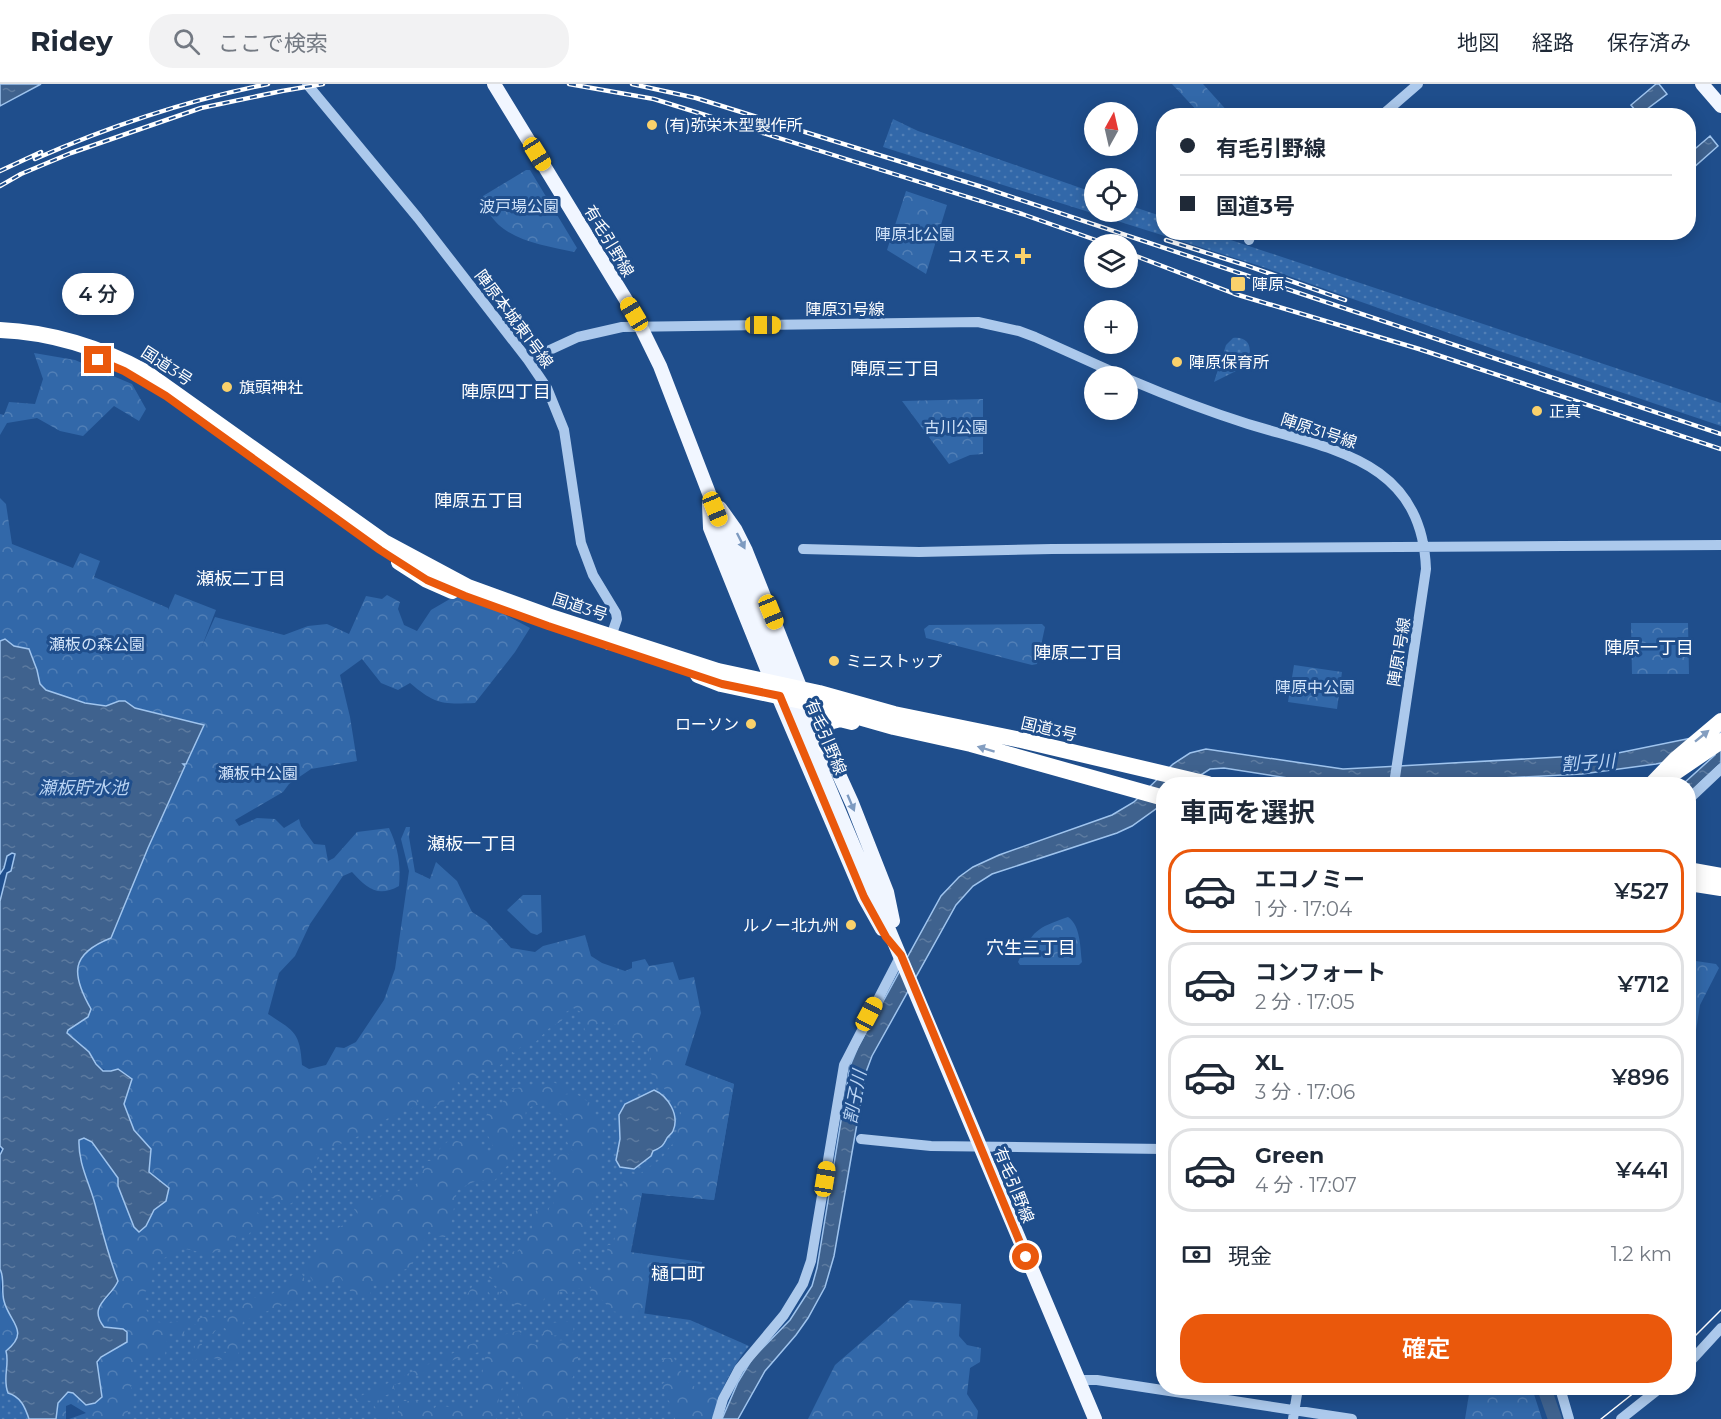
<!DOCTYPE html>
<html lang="ja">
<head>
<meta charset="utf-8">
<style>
	body { margin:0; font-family:Montserrat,"Noto Sans JP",sans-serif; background:#f2f2f3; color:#1f2937; height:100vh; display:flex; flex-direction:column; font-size:22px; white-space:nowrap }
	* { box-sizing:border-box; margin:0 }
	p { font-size:20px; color:#747a83 }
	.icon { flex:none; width:33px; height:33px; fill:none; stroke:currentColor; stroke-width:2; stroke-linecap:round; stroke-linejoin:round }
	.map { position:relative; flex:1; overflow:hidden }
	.sheet { position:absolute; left:1156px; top:693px; width:540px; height:618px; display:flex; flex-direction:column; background:#fff; border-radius:24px; box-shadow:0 3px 15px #0003 }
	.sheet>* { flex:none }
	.hud { position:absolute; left:1156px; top:24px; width:540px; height:132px; border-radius:24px; box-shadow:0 3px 15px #0003; display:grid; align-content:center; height:132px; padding:0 24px; background:#fff }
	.needle { width:39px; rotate:8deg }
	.controls { position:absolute; left:1084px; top:18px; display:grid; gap:12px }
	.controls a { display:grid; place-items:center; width:54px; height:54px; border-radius:50%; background:#fff; box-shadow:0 3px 15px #0003; font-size:30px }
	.end { position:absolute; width:27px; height:27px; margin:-14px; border:8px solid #ea580c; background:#fff; box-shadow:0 0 0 3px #fff }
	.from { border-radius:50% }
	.bubble { position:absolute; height:42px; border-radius:21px; background:#fff; box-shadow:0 3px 15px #0003; font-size:20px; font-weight:600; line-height:42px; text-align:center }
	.car { position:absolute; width:18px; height:36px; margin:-18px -9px; border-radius:8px; box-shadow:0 0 4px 2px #0007; background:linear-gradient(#f5c518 24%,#345 0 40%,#f5c518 0 76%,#345 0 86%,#f5c518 0) }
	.hud b { display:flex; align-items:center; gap:21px; height:57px; font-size:22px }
	.hud b+b { border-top:2px solid #e0e1e3 }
	.hud i { width:15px; height:15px; background:#1f2937 }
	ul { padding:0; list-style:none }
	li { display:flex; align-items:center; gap:18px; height:84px; margin:0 12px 9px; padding:0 12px; border:3px solid #e0e1e3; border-radius:24px }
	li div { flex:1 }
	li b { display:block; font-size:22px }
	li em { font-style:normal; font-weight:600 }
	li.selected { border-color:#ea580c }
	li>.icon { width:54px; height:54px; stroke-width:1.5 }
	h2 { padding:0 24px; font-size:27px; line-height:72px }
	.pay { display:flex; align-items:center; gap:15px; height:66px; padding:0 24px; font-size:22px }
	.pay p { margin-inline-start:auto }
	.cta { display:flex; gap:12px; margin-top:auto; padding:12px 24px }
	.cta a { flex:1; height:69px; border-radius:24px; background:#ea580c; color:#fff; font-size:24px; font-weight:600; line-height:69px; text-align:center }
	header { display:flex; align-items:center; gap:36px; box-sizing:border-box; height:84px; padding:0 30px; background:#fff; border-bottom:2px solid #e0e1e3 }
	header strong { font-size:28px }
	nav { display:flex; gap:33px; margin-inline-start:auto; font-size:21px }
	.search { width:420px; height:54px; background:#f2f2f3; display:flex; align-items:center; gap:15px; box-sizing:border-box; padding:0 21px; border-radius:24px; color:#747a83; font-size:22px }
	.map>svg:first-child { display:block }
	.grass { fill:url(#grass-dots) }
	.forest { fill:url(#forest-crowns) }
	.water { fill:url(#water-ripples); stroke:#9fc4ee; stroke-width:1.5 }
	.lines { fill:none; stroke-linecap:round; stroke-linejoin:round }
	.river { stroke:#3f628e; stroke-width:14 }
	.minor { stroke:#acc9ec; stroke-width:10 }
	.major { stroke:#f1f6ff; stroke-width:14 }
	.highway { stroke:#fff; stroke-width:16 }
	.tram { stroke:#fff; stroke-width:1.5 }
	.rail-casing { stroke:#fff; stroke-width:4.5 }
	.rail { stroke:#1f4e8c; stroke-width:2; stroke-dasharray:7; stroke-linecap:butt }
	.oneway { fill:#7d9ac0 }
	.oneway2 { fill:#849ec0 }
	.route { stroke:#ea580c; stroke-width:8 }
	.poi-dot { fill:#fad16b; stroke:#1f4e8c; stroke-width:2 }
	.labels { text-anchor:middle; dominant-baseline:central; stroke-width:6; stroke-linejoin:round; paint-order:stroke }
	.poi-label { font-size:16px; fill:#fff; stroke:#1f4e8c; text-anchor:start }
	.park-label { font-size:16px; fill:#d1e3f9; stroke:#1f4e8c }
	.street-label { font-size:16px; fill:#fff; stroke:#1f4e8c }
	.neighbourhood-label { font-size:18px; fill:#fff; stroke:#1f4e8c }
	.water-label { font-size:18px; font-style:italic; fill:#b8d3f3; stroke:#1f4e8c }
</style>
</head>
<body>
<header>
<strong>Ridey</strong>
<div class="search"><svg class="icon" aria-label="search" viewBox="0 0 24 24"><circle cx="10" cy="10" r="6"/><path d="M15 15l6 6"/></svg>ここで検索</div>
<nav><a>地図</a><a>経路</a><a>保存済み</a></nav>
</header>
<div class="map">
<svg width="1721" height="1335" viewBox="0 0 1721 1335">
	<defs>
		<pattern id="grass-dots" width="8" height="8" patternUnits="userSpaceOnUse" patternTransform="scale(1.5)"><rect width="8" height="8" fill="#3268a9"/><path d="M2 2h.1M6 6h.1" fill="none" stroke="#517fb6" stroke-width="1.8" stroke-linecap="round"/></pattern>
		<pattern id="forest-crowns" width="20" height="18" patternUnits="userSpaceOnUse" patternTransform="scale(1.5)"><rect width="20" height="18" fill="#3268a9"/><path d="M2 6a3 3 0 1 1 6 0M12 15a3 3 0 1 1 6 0" fill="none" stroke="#517fb6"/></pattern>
		<pattern id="water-ripples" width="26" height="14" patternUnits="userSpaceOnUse" patternTransform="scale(1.5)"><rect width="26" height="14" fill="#3f628e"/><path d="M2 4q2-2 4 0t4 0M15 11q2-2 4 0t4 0" fill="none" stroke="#5c7a9f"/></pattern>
	</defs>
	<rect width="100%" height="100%" fill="#1f4e8c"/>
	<!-- grass -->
	<path class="grass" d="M893 35 918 47 1095 109V128H1128V121L1164 133V148L1210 149 1721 319V342L1502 268 1263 183 883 63Z
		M1233 254C1253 252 1253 270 1244 283L1214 298 1226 261Z
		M556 917 645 940 658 974 734 1000 714 1116 642 1109 620 1226 690 1236 749 1262C731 1284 720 1307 712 1335H69L86 1329 131 1171Z
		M0 1197 8 1273 5 1294 8 1309C20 1314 25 1322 29 1335H0Z"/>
	<!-- forest -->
	<path class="forest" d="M1172 0H1203L1231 31H1201Z
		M526 86H530L577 164 574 168C544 161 506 157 489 129 485 123 482 119 483 112Z
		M906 107 947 121 926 190 887 166Z
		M34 269 75 276 132 300 146 325 139 337 114 322 83 352 60 347 37 334 7 339 0 351V330L4 331 9 318 35 320 43 295Z
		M983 315V370L970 371 949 380 902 317Z
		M0 414 6 420 12 460 73 484 80 469 100 477 94 493 168 524V526L175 510 216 526 202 562 215 533 284 551 308 542 327 540 349 550 366 512 382 515 387 511 400 518 398 525 404 541 417 547 431 526 455 512 502 529 530 544 515 568 475 619C442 620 436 621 410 599L398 606 381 599 362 575 340 591 350 633 357 677 311 685 289 700 283 708 235 736 239 742 257 734 275 735 284 744 299 735 301 742 314 760 325 761 328 777 334 774 357 748 389 744C398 763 401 780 399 802 377 814 367 804 352 788L343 792 310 840 295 872 279 889 268 930C294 947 300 948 302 981L309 985 326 981 336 963 344 964 356 958 384 916 395 885 409 787 401 755 406 743H410L409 753 415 788 430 795 436 778 457 797 472 828 486 837 511 864 535 868 543 862 585 851 591 872 602 879 625 887 632 884V878L645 875 649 882 673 878 679 896 694 893 701 929 685 981 734 1000 714 1116 642 1109 630 1168 702 1178 701 1189 651 1182 644 1232 610 1227 604 1217 590 1210 591 1203 585 1200 581 1204 573 1205 572 1209 568 1210 559 1207V1217H550L545 1213 539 1225 533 1223 532 1219 518 1222 506 1217 499 1218 495 1213 492 1214 488 1207 481 1209 473 1220H469L465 1214 473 1201 478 1203 481 1200 493 1201 500 1210 503 1208 502 1203 496 1200V1196L489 1194 493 1182 502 1181 503 1173 510 1167 518 1168 526 1152 532 1150V1130L541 1123 545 1129H548L549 1124 554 1122V1114L558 1115 560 1108 554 1098 559 1091 552 1087 554 1072 565 1067 571 1073 574 1069 567 1058 572 1046 567 1034 546 1021H534L526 1026 525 1037 517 1038 510 1060 515 1064 514 1071 509 1075 508 1081 494 1097C480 1094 469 1099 457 1107L450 1146 445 1153 434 1152 429 1147 411 1183 394 1190 389 1196 379 1202 372 1197 370 1212C353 1215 348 1205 340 1193L318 1205 306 1186 313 1176 320 1157 329 1158V1149L359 1132 354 1125 360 1117 390 1110 419 1099 426 1077H436L441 1062 452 1055 460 1058 470 1053 479 1057 481 1064 485 1067H491L493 1060 483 1044 488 1026 500 1023 504 1016H511V1005L541 1000 545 1003 553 998 564 1003 562 1011 575 1009 593 1021 595 1035 603 1044 598 1103 582 1152 578 1179 588 1189 593 1184 608 1191 612 1185 610 1176 606 1175 608 1161H613L617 1145 615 1133 624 1135V1125L616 1122 617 1110 623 1105 624 1100 621 1093 623 1087 638 1091 661 1075 676 1055 681 1029 659 997 649 988 651 973 644 960 621 953 618 941 603 937 585 947 581 928 573 924 566 928 561 938C546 943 544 952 532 961L525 959 514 969 510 966 500 972 504 978 498 983 478 985 477 992 471 993 470 1002H461L459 998H454L450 1014 431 1025 425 1024 418 1009 415 1011 418 1021 408 1026H401C374 1043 347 1064 313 1065L319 1074C313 1082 313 1088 309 1097 307 1101 302 1104 299 1108 292 1117 296 1121 281 1121L279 1116 266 1111 258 1112 257 1128 266 1136 263 1146 251 1147 247 1153H236L234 1161 209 1170 181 1164 153 1181 151 1202 142 1211 141 1215 148 1217 146 1225 150 1232 157 1238 168 1239 205 1233 225 1234 234 1230 247 1214C269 1215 278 1209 292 1191L302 1190C307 1198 306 1205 303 1213L243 1237 237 1278 200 1272 195 1277 192 1276 196 1258 202 1260V1263L226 1269 228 1249 225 1244 218 1243 213 1250 209 1249 210 1242 185 1239 184 1250 168 1249 165 1271C154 1269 139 1275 131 1283L132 1291 137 1295V1302H131L133 1314 125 1335H89L86 1329 71 1320 66 1322V1335H56L58 1319 68 1308 73 1309 86 1321 103 1311C95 1282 92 1271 125 1261L113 1245 104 1243C91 1226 101 1221 111 1210 113 1207 115 1201 118 1197L105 1163 94 1118 82 1083 78 1066 79 1056 84 1054 92 1058 118 1094V1102L134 1143 146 1142 154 1126 166 1117 169 1104 149 1088 151 1065 134 1045 124 1020 130 993 118 985C100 991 98 979 89 968 83 961 74 956 67 949L68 946 88 933C87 928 88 922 87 918 86 913 81 910 80 905 70 876 88 863 111 854L148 764 185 682 183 681 204 641 135 624 125 617H119L106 622 85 619 41 604 29 565 14 562 5 555 0 557Z
		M1631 539H1688L1689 590H1632Z
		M1042 540 1045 543 1037 580 1032 581 926 554 924 545 929 541Z
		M1294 581 1342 588 1337 625 1288 618Z
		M523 811H541L542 848 537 851 531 849 507 826Z
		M1068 833C1081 842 1080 864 1082 878L1079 881H1020L1018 878C1034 845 1035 845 1068 833Z
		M1689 876 1716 880 1719 884 1700 921 1689 991Z
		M0 1185C4 1192 1 1196 1 1203 2 1220 14 1233 18 1248L13 1261 6 1267 0 1263Z
		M910 1216 961 1220 959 1252 967 1261 981 1264 980 1278 970 1284 967 1310 978 1327 977 1335H808L835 1281Z
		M559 1238H574L573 1249 552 1252V1257L565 1256 568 1265 578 1266V1281L572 1295 570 1319 565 1335H521C521 1325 516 1317 518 1308L522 1305 523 1295 517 1289C498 1297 499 1317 496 1335H395L397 1333 400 1317H420L433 1326 438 1320 455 1325 457 1319C464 1325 468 1326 477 1323L485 1273 493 1270 494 1264 461 1273 446 1279 444 1274 468 1261 524 1245 520 1250 523 1254 532 1256 530 1259 536 1261 542 1254 545 1240Z
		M664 1274H674C686 1300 691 1304 718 1312L712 1335H675C676 1320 663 1314 661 1301L672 1293 660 1281Z
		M433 1278 435 1284 394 1301V1307L387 1311 376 1312 389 1335H381L372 1317 363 1316 351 1319 350 1317Z
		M1470 1304H1532L1542 1335H1465Z"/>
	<!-- water -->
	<path class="water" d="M0 0H41L0 22Z
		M1656 0H1659L1667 10 1639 31 1631 21Z
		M1710 52 1718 62 1693 84 1689 78V70Z
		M5 555 14 562 29 565 37 586 40 600 46 606 85 619 106 622 119 617H125L135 624 204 641 186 680H183L185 682 148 764 111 854C70 870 71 890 91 925L88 933 68 946 67 949 89 968 96 980 103 987H111L118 985 132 995 124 1020 134 1046 151 1065 149 1088 169 1104 166 1117 154 1126 146 1142 139 1148 134 1143 118 1102V1094L92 1058 84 1054 79 1056C78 1079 89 1098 95 1120 102 1146 108 1171 118 1197 111 1214 87 1222 104 1243L123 1245 127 1248V1258L101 1273 97 1278 102 1313 95 1319 86 1321 73 1309 68 1308 58 1319 56 1335H29C25 1323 21 1313 8 1309 2 1294 10 1281 6 1267 31 1247 9 1238 4 1217 1 1207 5 1194 0 1185V1071L3 1065 0 1062V817L7 789 11 787 15 770 12 769 7 772 4 784 0 790V557Z
		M1721 648V679L1689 709V700H1683L1715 671V668L1656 680 1582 690 1383 700H1327L1224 684 1210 685 1187 700H1164V719L1132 742 1117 749 992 790 973 802 956 821 872 972 866 988 834 1172 825 1203 808 1234 796 1251 765 1287 738 1335H722L738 1298 752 1275 790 1236 812 1202 817 1184 850 982 858 963 941 812 959 793 973 783 999 771 1112 731 1134 718 1173 680 1190 669 1206 665 1343 685 1381 683 1613 670Z
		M654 1006C668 1012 680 1031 673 1047 672 1050 668 1052 667 1054 663 1062 662 1063 653 1067L651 1072 634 1085 620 1083 616 1076 620 1055 619 1031 625 1020Z"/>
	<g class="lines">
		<!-- river -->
		<path class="river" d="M1544 1304 1555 1335"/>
		<!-- minor -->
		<path class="minor" d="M307 0 418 134 528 276 547 304 564 346 581 459 593 491 616 529 617 535 608 561
			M1381 32 1418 0
			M1249 156 1252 148
			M528 276 578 253 622 243 978 238 1019 247 1035 253 1122 292
			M1128 295C1168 312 1207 327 1248 340 1333 366 1422 376 1426 485L1394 700
			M803 465 919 468 1052 465 1721 461
			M1689 715 1721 685
			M861 1055 931 1062 1164 1065
			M1689 1279 1721 1244
			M1079 1296H1097L1352 1335
			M1560 1304 1569 1335
			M717 1335 723 1315 739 1285 784 1231 803 1200 811 1177 844 981 901 871
			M1293 1335 1298 1304
			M1621 1335 1660 1304"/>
		<!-- major -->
		<path class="major" d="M494 0 634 229 660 282 722 443 798 630 1095 1335
			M1702 0 1721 22
			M709 420 710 444 772 598 864 813 882 845
			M720 424 735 445 746 467 806 618 852 719 887 808 893 837"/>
		<!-- highway -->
		<path class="highway" d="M0 246C50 248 101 264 145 288L384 458 468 503 548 532 718 587 819 609 894 630 1021 656 1208 700
			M399 478 427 496 452 507
			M698 591 721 600 806 618 894 643 971 660 1164 714
			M826 662 825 646 829 638 840 635 852 638
			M1667 694 1721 657
			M1652 700 1676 675 1721 637
			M1689 786 1721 792
			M1689 799 1721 804"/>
		<!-- tram -->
		<path class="tram" d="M1689 1258 1721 1226
			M1601 1335 1640 1304"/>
		<defs>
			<path id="rail" d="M569 0 654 15 1022 130 1107 160
				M632 0 696 14 982 103 1721 350
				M35 75C110 42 188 16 268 0
				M0 87 41 68
				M0 102 21 90 71 69 201 24 282 7 323 0
				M1166 156 1245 181 1345 216
				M1128 169 1235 210 1419 265 1721 365"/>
		</defs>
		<!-- rail casing -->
		<use href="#rail" class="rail-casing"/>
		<!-- rail -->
		<use href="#rail" class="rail"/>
	</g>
	<!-- one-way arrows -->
	<defs><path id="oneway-solid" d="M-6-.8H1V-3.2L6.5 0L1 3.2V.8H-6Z" transform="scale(1.5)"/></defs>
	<g class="oneway">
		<use href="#oneway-solid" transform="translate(741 457) rotate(63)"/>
		<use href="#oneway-solid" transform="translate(851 719) rotate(67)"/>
	</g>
	<g class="oneway2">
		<use href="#oneway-solid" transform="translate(1702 652) rotate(-39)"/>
		<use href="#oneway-solid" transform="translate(986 665) rotate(-163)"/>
	</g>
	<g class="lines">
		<!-- route -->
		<path class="route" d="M98 276 124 287 166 312 380 466 427 496 465 512 548 542 722 600 780 612 864 813 886 853 901 871 1026 1173"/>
	</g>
	<!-- markers -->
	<g class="poi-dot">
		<circle cx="652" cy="41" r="6"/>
		<path d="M1020 163h6v6h6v6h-6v6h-6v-6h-6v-6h6z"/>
		<rect x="1230" y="192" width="16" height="16" rx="3"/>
		<circle cx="1177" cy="278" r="6"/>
		<circle cx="227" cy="303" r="6"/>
		<circle cx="1537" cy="327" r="6"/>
		<circle cx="834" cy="577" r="6"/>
		<circle cx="751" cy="640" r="6"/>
		<circle cx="851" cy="841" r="6"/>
	</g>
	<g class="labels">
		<!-- poi labels -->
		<g class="poi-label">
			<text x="664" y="41">(有)弥栄木型製作所</text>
			<text x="1011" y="172" text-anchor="end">コスモス</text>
			<text x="1252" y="200">陣原</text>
			<text x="1189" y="278">陣原保育所</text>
			<text x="239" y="303">旗頭神社</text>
			<text x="1549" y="327">正真</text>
			<text x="846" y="577">ミニストップ</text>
			<text x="739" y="640" text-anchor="end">ローソン</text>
			<text x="839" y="841" text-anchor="end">ルノー北九州</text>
		</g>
		<!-- park labels -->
		<g class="park-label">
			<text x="519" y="122">波戸場公園</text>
			<text x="915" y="150">陣原北公園</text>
			<text x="956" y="343">古川公園</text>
			<text x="97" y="560">瀬板の森公園</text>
			<text x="1315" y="603">陣原中公園</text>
			<text x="258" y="689">瀬板中公園</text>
		</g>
		<!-- street labels -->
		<g class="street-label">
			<text transform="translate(609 157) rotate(59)">有毛引野線</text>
			<text x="845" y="225">陣原31号線</text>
			<text transform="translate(514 235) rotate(53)">陣原本城東1号線</text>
			<text transform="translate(167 282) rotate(33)">国道3号</text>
			<text transform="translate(1319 347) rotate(18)">陣原31号線</text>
			<text transform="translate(580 523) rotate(18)">国道3号</text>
			<text transform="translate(1399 568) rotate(-81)">陣原1号線</text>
			<text transform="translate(1049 645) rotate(13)">国道3号</text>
			<text transform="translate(826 653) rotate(67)">有毛引野線</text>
			<text transform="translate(1014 1101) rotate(68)">有毛引野線</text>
		</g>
		<!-- neighbourhood labels -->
		<g class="neighbourhood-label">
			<text x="895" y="285">陣原三丁目</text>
			<text x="506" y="308">陣原四丁目</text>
			<text x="479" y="417">陣原五丁目</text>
			<text x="241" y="495">瀬板二丁目</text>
			<text x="1649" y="564">陣原一丁目</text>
			<text x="1078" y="569">陣原二丁目</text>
			<text x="472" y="760">瀬板一丁目</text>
			<text x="1031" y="864">穴生三丁目</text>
			<text x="678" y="1190">樋口町</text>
		</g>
		<!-- water labels -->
		<g class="water-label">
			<text transform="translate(1588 679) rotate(-4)">割子川</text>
			<text x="83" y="704">瀬板貯水池</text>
			<text transform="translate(855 1013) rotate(-79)">割子川</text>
		</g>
	</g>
</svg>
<div class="controls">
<a><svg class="needle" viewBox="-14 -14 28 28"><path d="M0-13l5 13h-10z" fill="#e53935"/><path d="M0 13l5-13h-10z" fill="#747a83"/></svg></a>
<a><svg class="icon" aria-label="locate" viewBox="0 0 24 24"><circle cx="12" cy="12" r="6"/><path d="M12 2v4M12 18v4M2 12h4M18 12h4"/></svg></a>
<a><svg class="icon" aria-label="layers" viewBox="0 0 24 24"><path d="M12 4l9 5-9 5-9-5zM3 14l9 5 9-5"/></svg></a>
<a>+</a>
<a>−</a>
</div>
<i class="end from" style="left:1026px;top:1173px"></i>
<i class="end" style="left:98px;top:276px"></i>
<div class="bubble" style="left:62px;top:189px;width:72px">4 分</div>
<i class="car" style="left:537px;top:70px;rotate:148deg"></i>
<i class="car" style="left:634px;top:230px;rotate:329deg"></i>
<i class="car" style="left:763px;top:241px;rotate:90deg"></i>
<i class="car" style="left:715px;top:425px;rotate:158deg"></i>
<i class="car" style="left:771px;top:528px;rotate:158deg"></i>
<i class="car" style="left:869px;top:930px;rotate:28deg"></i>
<i class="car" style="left:825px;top:1095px;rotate:9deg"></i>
<div class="hud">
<b><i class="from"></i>有毛引野線</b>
<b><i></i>国道3号</b>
</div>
<section class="sheet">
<h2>車両を選択</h2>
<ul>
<li class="selected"><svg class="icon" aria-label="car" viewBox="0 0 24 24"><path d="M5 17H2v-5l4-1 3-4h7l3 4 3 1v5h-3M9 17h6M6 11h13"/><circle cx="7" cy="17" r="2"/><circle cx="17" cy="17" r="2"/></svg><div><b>エコノミー</b><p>1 分 · 17:04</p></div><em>¥527</em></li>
<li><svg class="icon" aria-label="car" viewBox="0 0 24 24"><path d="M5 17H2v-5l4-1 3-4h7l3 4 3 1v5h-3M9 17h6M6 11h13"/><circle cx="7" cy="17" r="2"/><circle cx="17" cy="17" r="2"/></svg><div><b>コンフォート</b><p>2 分 · 17:05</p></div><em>¥712</em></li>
<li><svg class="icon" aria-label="car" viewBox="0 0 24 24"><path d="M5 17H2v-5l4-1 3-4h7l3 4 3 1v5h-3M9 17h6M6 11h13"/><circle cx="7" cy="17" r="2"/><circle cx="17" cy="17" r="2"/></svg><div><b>XL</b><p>3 分 · 17:06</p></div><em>¥896</em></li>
<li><svg class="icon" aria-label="car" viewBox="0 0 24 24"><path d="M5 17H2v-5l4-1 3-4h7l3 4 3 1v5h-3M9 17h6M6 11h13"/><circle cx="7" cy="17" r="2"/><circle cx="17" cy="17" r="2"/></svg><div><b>Green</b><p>4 分 · 17:07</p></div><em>¥441</em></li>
</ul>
<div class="pay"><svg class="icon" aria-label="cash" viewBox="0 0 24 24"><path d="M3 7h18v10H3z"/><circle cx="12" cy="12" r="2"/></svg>現金<p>1.2 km</p></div>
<div class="cta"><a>確定</a></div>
</section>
</div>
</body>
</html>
